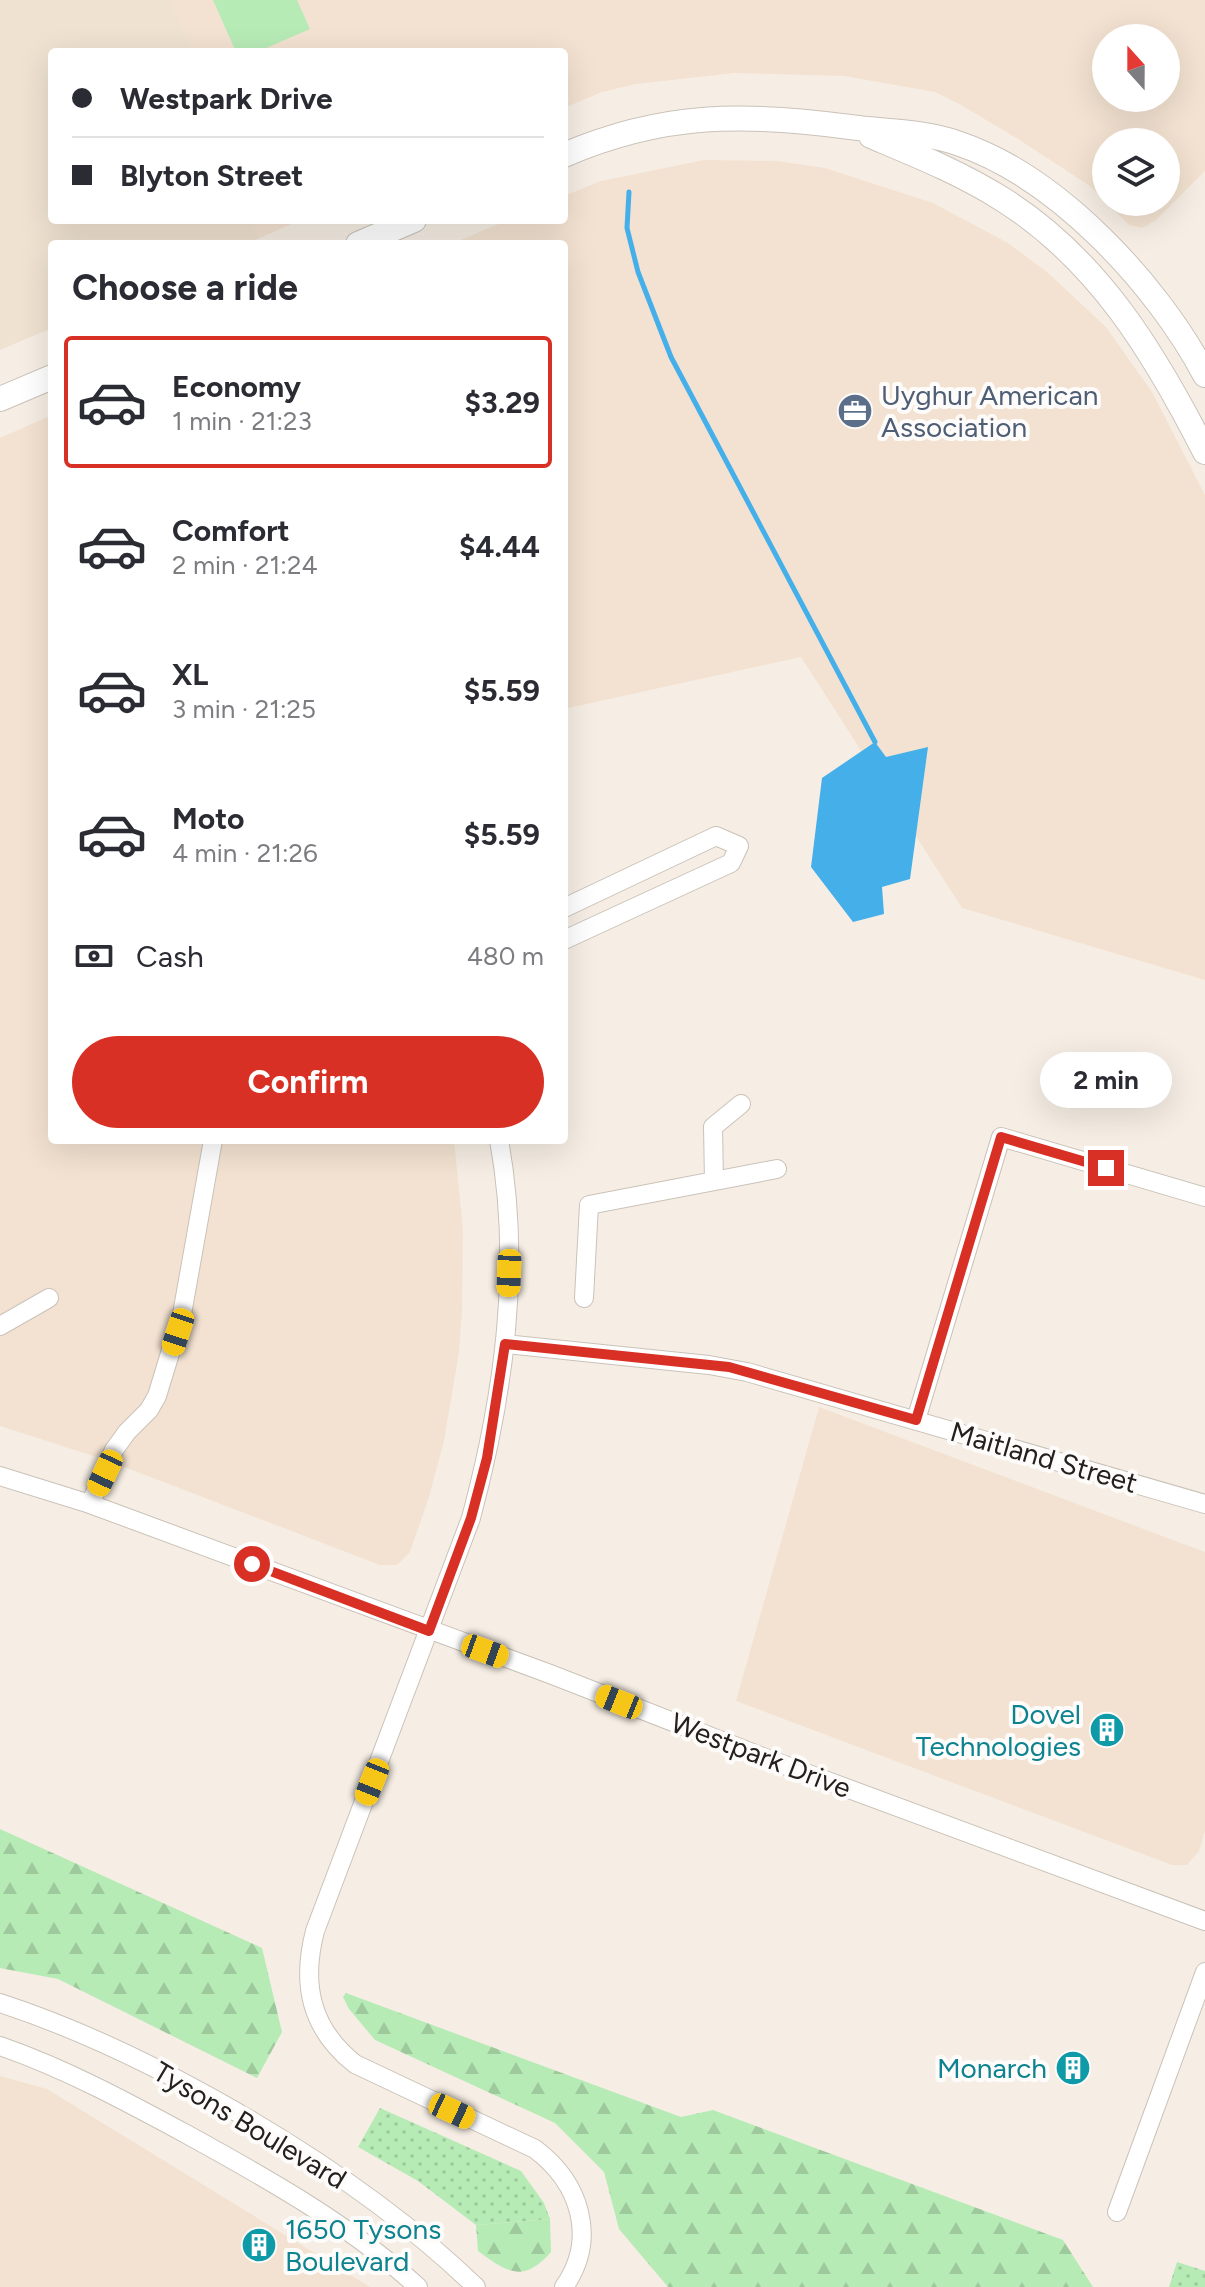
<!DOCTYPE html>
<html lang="en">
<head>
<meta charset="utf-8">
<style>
	body { margin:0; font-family:Figtree,sans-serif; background:#f2f2f3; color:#2b2b33; height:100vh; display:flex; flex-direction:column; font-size:30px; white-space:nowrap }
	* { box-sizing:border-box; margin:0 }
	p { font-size:26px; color:#7c7c81 }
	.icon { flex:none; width:44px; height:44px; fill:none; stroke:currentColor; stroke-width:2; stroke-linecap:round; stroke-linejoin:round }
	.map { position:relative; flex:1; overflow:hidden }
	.panel { position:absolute; left:48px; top:240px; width:520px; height:904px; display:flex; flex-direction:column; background:#fff; border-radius:8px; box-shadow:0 8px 32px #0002 }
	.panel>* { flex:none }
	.hud { position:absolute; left:48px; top:48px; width:520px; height:176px; border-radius:8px; box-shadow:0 8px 32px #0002; display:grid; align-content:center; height:176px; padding:0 24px; background:#fff }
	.needle { width:52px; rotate:339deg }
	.controls { position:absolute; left:1092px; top:24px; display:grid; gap:16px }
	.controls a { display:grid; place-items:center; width:88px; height:88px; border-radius:50%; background:#fff; box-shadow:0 8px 32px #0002; font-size:40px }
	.end { position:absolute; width:36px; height:36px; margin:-18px; border:10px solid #d93025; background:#fff; box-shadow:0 0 0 4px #fff }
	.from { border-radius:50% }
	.bubble { position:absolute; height:56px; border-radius:28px; background:#fff; box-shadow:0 8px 32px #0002; font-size:26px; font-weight:700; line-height:56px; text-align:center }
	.car { position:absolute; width:24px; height:48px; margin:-24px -12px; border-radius:10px; box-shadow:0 0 6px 2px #0007; background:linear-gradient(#f5c518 24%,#345 0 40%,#f5c518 0 76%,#345 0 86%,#f5c518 0) }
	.hud b { display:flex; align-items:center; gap:28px; height:76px; font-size:30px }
	.hud b+b { border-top:2px solid #e1e1e2 }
	.hud i { width:20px; height:20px; background:#2b2b33 }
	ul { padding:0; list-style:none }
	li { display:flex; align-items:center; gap:24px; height:132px; margin:0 16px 12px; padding:0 8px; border:4px solid transparent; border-radius:8px }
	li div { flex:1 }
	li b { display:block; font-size:30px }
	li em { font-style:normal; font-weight:700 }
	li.active { border-color:#d93025 }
	li>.icon { width:72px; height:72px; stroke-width:1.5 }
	h2 { padding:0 24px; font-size:36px; line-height:96px }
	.pay { display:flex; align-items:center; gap:20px; height:88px; padding:0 24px; font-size:30px }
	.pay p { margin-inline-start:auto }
	.button { display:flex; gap:16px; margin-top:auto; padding:16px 24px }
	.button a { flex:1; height:92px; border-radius:48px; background:#d93025; color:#fff; font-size:32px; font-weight:700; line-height:92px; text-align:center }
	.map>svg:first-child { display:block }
	.commercial { fill:#f3e2d1; fill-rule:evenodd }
	.built { fill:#efe2d1 }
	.grass { fill:#b7ebb6 }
	.forest { fill:url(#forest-firs) }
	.park { fill:url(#park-dots) }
	.water { fill:#45afea }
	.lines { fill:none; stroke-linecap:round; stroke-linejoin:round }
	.stream { stroke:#45afea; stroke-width:5 }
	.minor-casing { stroke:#cac2b8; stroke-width:20 }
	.major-casing { stroke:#cac2b8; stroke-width:26 }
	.minor { stroke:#fff; stroke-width:18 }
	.major { stroke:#fff; stroke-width:24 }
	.route { stroke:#d93025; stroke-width:10 }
	.labels { text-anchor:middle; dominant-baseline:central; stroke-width:8; stroke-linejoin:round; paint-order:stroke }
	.service-label { font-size:28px; fill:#4e5e75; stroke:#fefcfa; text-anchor:start }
	.street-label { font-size:28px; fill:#23201d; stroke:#fefcfa }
	.culture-label { font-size:28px; fill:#0d838f; stroke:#fefcfa; text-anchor:end }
</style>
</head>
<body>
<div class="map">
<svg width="1205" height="2287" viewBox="0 0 1205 2287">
	<defs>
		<pattern id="forest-firs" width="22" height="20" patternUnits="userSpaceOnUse" patternTransform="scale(2)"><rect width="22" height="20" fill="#b7ebb6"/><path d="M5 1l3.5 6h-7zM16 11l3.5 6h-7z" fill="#9dc99c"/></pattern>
		<pattern id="park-dots" width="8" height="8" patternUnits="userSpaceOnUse" patternTransform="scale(2)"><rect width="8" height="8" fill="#b7ebb6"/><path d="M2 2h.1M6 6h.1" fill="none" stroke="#9dc99c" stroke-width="1.8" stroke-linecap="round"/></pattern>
	</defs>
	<rect width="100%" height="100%" fill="#f6eee4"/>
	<!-- commercial -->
	<path class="commercial" d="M170 0H1205V171L1155 221 1142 228 1129 225 1106 202H1166V142H1106V202L1090 186 1018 139 961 105 935 92 844 76 734 73 636 84 602 92 564 108V52H194ZM1106 38H1166V98H1106Z
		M704 160 777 161 825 168 933 203 1008 243 1047 272 1106 327 1152 392 1205 495V980L962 908 801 657 564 709V244H451L508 220H564V196L601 181Z
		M252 220H300L260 238Z
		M52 415V1140H454L463 1229 462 1311 459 1352 444 1441 429 1497 410 1552 397 1565H380L106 1460 0 1426V438Z
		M819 1407 1205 1552V1831L1199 1851 1187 1865H1172L736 1701Z
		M0 2076 47 2089 370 2287H0Z"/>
	<!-- built -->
	<path class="built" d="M0 0H170L194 52H52V220H252L260 238 245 244H52V328L0 350Z"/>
	<!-- grass -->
	<path class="grass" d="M213 0H297L310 29 257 52H236Z"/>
	<!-- forest -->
	<path class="forest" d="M0 1829 262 1948 282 2032 257 2078 58 1979 0 1968Z
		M346 1993 681 2117 713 2110 1063 2240 1093 2287H668L619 2229 604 2172 555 2123 375 2040 349 2009 343 1997Z
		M550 2219 551 2252C523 2284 507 2272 478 2251L476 2225Z"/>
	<!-- park -->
	<path class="park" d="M380 2108 521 2171 544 2203 550 2219 476 2225 418 2181 358 2147Z
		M1177 2262 1205 2271V2287H1169Z"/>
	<!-- water -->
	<path class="water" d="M875 742 886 757 928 747 910 879 882 887 884 914 853 922 811 867 822 778Z"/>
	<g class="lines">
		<!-- stream -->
		<path class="stream" d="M629 192 627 228 638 272 671 357 875 742"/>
		<defs>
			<path id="minor" d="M564 908 716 836 739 846 731 863 564 940
				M499 1140C522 1266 504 1395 471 1518L315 1931C301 1985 311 2029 355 2064L535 2149C580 2183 598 2238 564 2287
				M714 1181 713 1127 741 1104
				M584 1298 589 1205 777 1169
				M0 1326 49 1298
				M505 1344 709 1365 747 1372 1205 1504
				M916 1420 1001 1137 1205 1197
				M0 1476 90 1504 550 1674 768 1759 1205 1921
				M90 1504 114 1450 127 1432 149 1410 157 1396 182 1314 213 1140
				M0 2003C89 2032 172 2074 252 2121 333 2169 409 2222 476 2287
				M0 2046C66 2069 127 2102 188 2135 268 2179 350 2225 418 2287
				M1117 2212 1205 1972"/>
			<path id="major" d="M871 136C916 155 961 173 1002 199 1098 259 1155 354 1205 452
				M564 155C664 112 745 113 850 127 886 132 922 131 957 143 1057 176 1157 284 1205 375
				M358 244 414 220
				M0 399 52 377"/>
		</defs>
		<!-- minor casing -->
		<use href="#minor" class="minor-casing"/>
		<!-- major casing -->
		<use href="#major" class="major-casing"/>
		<!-- minor -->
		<use href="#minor" class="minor"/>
		<!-- major -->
		<use href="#major" class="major"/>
	</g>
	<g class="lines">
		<!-- route -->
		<path class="route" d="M252 1564 429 1631 471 1518 487 1458 505 1344 729 1367 916 1420 1001 1137 1106 1168"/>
	</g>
	<!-- icons -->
	<defs>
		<symbol id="office-disc" viewBox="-11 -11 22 22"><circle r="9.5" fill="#5c6f8a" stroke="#fefcfa"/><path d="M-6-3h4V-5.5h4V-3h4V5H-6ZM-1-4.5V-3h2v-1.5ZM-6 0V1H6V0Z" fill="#fff"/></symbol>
		<symbol id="building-disc" viewBox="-11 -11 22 22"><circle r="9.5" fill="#0f9aa8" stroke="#fefcfa"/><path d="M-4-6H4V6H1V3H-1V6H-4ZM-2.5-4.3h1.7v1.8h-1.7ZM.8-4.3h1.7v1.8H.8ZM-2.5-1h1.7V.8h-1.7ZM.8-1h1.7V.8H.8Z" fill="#fff"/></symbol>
	</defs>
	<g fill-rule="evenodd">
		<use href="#office-disc" x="835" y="391" width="40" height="40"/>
		<use href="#building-disc" x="1087" y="1710" width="40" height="40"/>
		<use href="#building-disc" x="1053" y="2048" width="40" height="40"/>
		<use href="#building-disc" x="239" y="2225" width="40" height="40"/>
	</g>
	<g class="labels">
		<!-- service labels -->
		<g class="service-label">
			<text x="881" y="395">Uyghur American<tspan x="881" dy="32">Association</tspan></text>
		</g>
		<!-- street labels -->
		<g class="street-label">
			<text transform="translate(1044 1457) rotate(16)">Maitland Street</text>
			<text transform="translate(761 1755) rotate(21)">Westpark Drive</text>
			<text transform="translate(250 2125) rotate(31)">Tysons Boulevard</text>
		</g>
		<!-- culture labels -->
		<g class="culture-label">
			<text x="1081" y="1714">Dovel<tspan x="1081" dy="32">Technologies</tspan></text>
			<text x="1047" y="2068">Monarch</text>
			<text x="285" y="2229" text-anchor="start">1650 Tysons<tspan x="285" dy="32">Boulevard</tspan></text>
		</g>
	</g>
</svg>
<div class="controls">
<a><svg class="needle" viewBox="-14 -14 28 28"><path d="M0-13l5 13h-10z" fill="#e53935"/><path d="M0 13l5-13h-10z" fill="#7c7c81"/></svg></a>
<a><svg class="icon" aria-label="layers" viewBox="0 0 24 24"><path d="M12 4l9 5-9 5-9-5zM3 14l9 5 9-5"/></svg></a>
</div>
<i class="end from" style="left:252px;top:1564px"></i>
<i class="end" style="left:1106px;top:1168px"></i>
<div class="bubble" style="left:1040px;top:1052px;width:132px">2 min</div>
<i class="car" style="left:509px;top:1273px;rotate:182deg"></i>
<i class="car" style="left:178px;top:1332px;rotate:198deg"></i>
<i class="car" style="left:105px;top:1473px;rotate:205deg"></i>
<i class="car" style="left:485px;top:1651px;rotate:110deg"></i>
<i class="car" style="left:619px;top:1702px;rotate:292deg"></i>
<i class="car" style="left:372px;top:1782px;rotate:202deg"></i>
<i class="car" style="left:452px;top:2111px;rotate:115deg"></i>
<div class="hud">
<b><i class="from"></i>Westpark Drive</b>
<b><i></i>Blyton Street</b>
</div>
<section class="panel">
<h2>Choose a ride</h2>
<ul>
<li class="active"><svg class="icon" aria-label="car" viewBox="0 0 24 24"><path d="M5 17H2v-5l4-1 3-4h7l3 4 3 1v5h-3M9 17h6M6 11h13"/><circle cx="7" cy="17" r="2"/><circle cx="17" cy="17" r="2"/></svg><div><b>Economy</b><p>1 min · 21:23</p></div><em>$3.29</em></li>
<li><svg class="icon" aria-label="car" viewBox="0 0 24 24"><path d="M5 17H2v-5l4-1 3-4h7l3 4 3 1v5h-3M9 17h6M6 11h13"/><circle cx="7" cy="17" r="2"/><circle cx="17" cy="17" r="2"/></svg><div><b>Comfort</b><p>2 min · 21:24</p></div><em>$4.44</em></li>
<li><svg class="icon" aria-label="car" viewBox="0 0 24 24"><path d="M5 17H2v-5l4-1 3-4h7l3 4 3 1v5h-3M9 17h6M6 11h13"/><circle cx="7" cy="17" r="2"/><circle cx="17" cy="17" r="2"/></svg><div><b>XL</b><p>3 min · 21:25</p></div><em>$5.59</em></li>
<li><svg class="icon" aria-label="car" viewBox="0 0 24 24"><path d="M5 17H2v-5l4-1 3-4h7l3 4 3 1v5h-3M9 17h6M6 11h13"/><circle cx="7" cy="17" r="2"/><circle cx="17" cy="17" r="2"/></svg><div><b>Moto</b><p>4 min · 21:26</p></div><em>$5.59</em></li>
</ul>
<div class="pay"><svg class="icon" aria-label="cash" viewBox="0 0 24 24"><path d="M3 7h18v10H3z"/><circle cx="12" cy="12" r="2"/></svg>Cash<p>480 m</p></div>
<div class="button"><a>Confirm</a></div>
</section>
</div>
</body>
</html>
